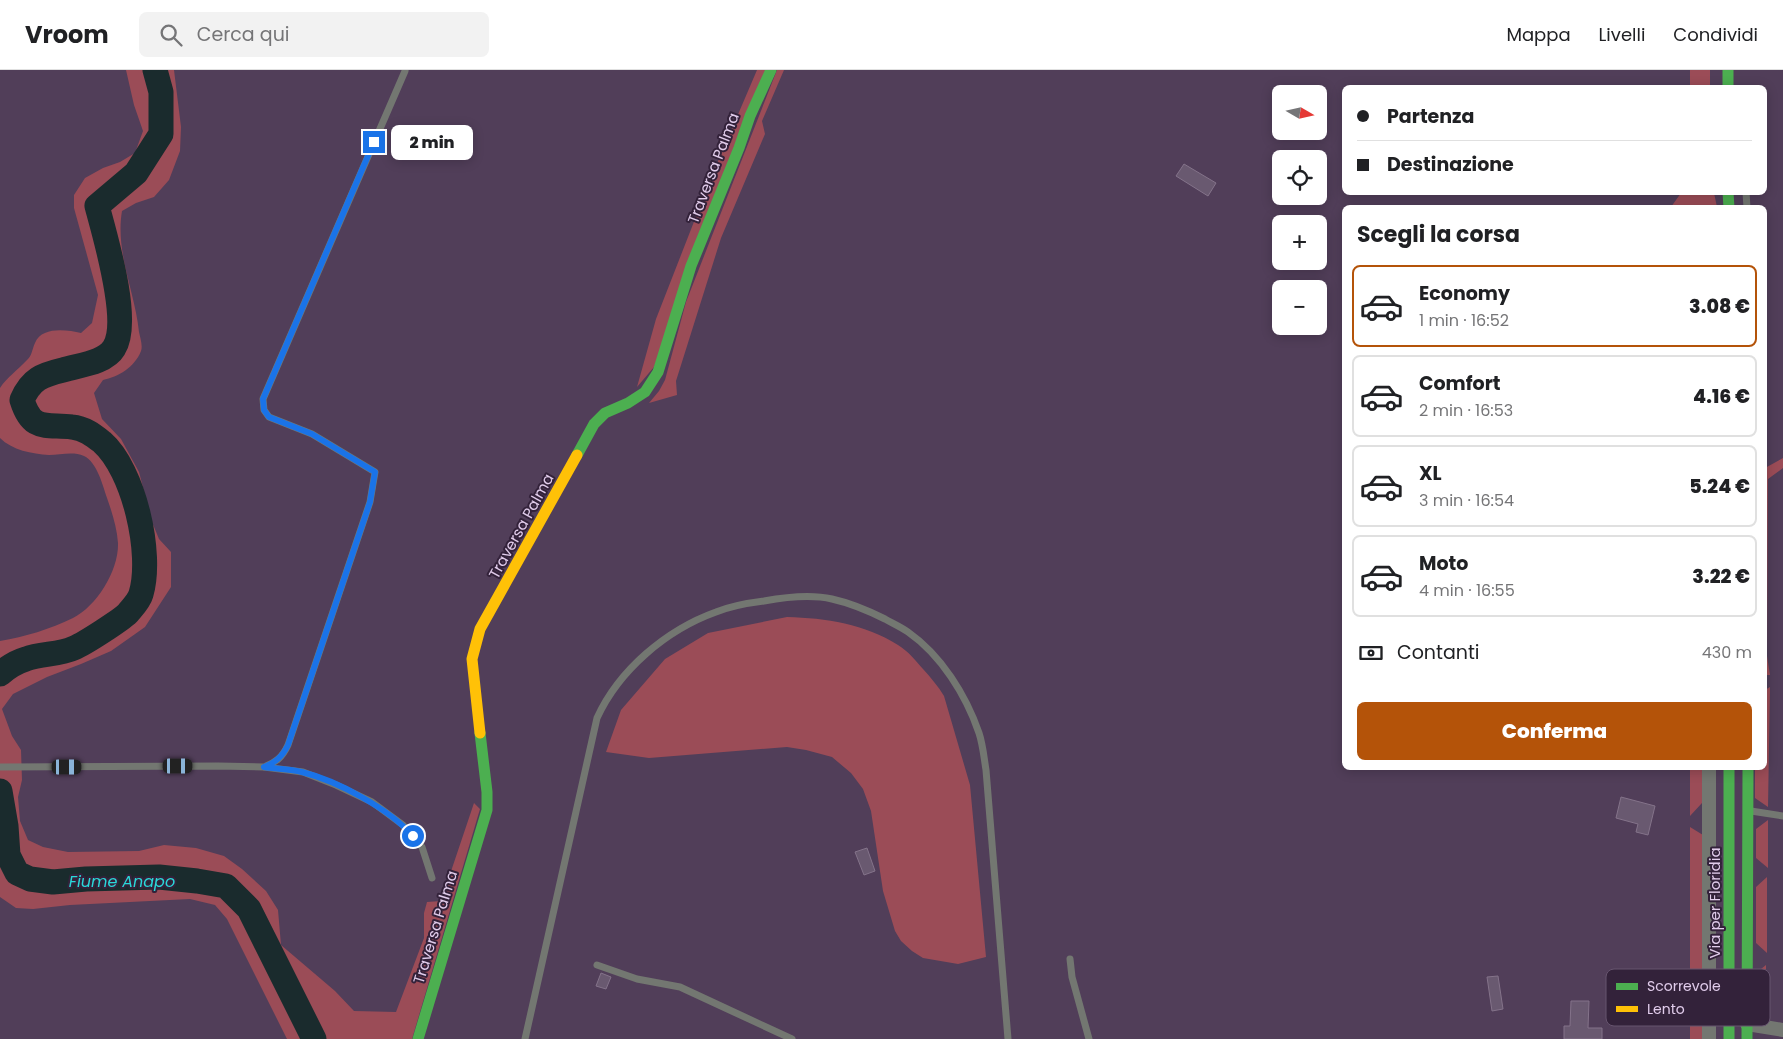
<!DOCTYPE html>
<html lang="it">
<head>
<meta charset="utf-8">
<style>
	body { margin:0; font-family:Poppins,sans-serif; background:#f2f2f2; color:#202124; height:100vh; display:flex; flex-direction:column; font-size:19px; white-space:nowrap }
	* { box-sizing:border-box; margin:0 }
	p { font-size:16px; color:#757577 }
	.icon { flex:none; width:28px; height:28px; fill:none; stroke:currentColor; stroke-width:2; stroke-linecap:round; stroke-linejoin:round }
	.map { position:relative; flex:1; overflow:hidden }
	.sheet { position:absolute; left:1342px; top:135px; width:425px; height:565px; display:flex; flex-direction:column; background:#fff; border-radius:8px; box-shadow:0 2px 12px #0003 }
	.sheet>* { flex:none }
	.top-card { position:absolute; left:1342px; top:15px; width:425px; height:110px; border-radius:8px; box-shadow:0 2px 12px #0003; display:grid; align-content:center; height:110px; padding:0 15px; background:#fff }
	.needle { width:32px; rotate:99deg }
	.tools { position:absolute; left:1272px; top:15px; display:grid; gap:10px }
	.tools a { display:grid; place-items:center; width:55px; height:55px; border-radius:8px; background:#fff; box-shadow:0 2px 12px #0003; font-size:25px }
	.end { position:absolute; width:22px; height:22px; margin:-11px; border:6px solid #1a73e8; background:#fff; box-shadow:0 0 0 2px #fff }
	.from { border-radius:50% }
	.bubble { position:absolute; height:35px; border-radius:8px; background:#fff; box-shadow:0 2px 12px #0003; font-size:16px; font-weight:800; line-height:35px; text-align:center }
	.car { position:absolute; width:15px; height:30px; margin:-15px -8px; border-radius:6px; box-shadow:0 0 4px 1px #0007; background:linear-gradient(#222 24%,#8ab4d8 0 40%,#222 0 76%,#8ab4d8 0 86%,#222 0) }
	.top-card b { display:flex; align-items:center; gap:18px; height:48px; font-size:19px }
	.top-card b+b { border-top:1px solid #e0e0e0 }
	.top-card i { width:12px; height:12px; background:#202124 }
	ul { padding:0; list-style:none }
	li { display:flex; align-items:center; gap:15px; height:82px; margin:0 10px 8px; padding:0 5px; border:2px solid #e0e0e0; border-radius:8px }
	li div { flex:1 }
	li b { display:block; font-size:19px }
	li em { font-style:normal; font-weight:800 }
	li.selected { border-color:#b45309 }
	li>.icon { width:45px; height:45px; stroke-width:1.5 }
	h2 { padding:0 15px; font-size:22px; line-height:60px }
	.pay { display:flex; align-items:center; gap:12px; height:55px; padding:0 15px; font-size:19px }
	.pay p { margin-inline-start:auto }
	.button { display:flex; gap:10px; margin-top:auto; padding:10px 15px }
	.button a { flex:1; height:58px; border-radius:8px; background:#b45309; color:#fff; font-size:20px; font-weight:800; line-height:58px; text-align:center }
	header { display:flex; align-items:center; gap:30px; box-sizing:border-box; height:70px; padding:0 25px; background:#fff; border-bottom:1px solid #e0e0e0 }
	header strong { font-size:24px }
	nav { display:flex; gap:28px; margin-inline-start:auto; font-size:18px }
	.search { width:350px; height:45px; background:#f2f2f2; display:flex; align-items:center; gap:12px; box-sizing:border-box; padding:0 18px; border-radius:8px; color:#757577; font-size:19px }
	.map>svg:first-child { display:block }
	.green { fill:#9b4c57 }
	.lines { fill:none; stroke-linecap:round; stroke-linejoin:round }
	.river { stroke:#1a2b2d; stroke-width:25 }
	.building { fill:#695970; stroke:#84738a }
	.lane { stroke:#737771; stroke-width:7 }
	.street { stroke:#737771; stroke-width:14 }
	.fast { stroke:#4caf50; stroke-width:11 }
	.slow { stroke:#ffc107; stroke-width:11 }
	.route { stroke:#1a73e8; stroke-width:6 }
	.labels { text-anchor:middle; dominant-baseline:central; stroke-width:4; stroke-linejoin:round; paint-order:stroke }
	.street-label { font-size:15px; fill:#e1cceb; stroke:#33223a }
	.water-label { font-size:16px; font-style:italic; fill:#2ad8d9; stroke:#33223a }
	.key { fill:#33223a; stroke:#67556f; stroke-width:1 }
	.key-label { font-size:14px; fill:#e1cceb }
</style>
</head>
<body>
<header>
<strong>Vroom</strong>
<div class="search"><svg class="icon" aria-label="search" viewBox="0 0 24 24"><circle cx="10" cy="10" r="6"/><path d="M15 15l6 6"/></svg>Cerca qui</div>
<nav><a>Mappa</a><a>Livelli</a><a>Condividi</a></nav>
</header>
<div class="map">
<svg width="1783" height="969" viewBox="0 0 1783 969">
	<rect width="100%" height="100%" fill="#513e59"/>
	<!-- green -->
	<path class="green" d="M126 0H174L181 57 180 81 169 110 154 127 136 133 122 141C115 182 135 222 139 262 140 267 143 276 141 281 135 297 118 307 103 310L94 323 102 349 121 369 139 402 152 452 159 469 171 482V517L145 557 111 581 81 594 47 607 13 624 2 639 12 666 21 680 22 710 18 727 20 751 28 770 43 777 68 782 139 781 164 775 196 778 224 786 242 799 266 821 278 840 281 875 335 921 354 941 396 942 424 868V843L427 832 441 831 474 733 480 739 412 969H287L227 849 215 835 190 829 70 835 33 839 16 838 0 827V571C25 567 50 559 73 548 97 536 119 500 118 473 117 458 112 442 107 428 103 416 97 392 84 386 73 381 60 385 49 385 32 384 12 380 0 368V318C7 307 18 300 27 290 32 286 32 279 35 273 42 256 67 260 81 263L92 253 98 225 74 138V125L85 108 103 98 120 92 135 83 143 61 134 35Z
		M757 0H766L654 297 637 317 656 249 713 103Z
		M777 0H784L762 51 765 64 721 168 676 311 677 325 649 333 659 321 665 310 686 232Z
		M1690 0H1710V17H1690Z
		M1681 123H1714L1717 137H1671Z
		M1783 388V398L1768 409 1767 586 1770 605H1765V398Z
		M787 547C826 548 865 554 898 575 908 581 916 591 923 599 931 608 938 616 944 626L970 715 986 887 958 894 923 888 912 881 901 871 895 861 883 821 871 741 863 719 851 703 832 687 806 680 787 677 649 688 606 682 621 640 665 589 708 563Z
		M1770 617 1768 737 1755 728V698H1765V620Z
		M1690 698H1702V733L1690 746Z
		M1768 750V798L1756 788V759Z
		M1690 757 1703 765 1702 969H1690Z
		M1767 807V883L1756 873V817Z
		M1766 895V950L1755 940 1756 903Z"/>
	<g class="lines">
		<!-- river -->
		<path class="river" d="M0 604C8 597 16 592 26 589 41 583 59 585 74 578 84 574 121 550 128 543 132 538 139 531 141 524 153 484 134 400 102 372 93 365 84 358 72 357 45 354 32 362 22 330 31 309 42 305 63 300 79 295 105 293 114 278 131 252 105 166 97 136L136 103 161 64V22L155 0
			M0 721 6 756 8 785 17 803 30 809 53 812 86 809 159 807 197 811 226 816 249 839 314 969"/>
	</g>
	<!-- building -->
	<path class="building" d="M1184 94 1216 113 1208 126 1176 106Z
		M1621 727 1655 736 1648 765 1636 762 1638 754 1616 748Z
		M867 778 875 801 864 805 855 782Z
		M601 903 611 907 606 919 596 916Z
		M1498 906 1503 939 1492 941 1487 907Z
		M1571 931H1589L1588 958H1602V969H1564V956H1570Z"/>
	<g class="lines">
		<!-- lane -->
		<path class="lane" d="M1746 122 1747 138
			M0 697 218 696 264 697 303 702 336 715 372 732 403 755 422 777 432 808
			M264 697C276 692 282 688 288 675L370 432 375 402 312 364 269 347 264 340 263 329 405 1
			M1751 741 1783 746
			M1070 889 1072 907 1089 969
			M597 895 637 909 680 917 792 969
			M525 969 597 648C619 600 666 560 716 542 731 536 748 533 764 531 786 527 810 524 832 529 850 533 869 541 885 549 892 553 901 557 908 562 941 585 966 625 979 663 983 675 984 688 986 700L1008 969"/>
		<!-- street -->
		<path class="street" d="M1709 698V969
			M1747 954 1783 960"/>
		<!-- fast -->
		<path class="fast" d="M1728 0V18
			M1728 122 1729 138
			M577 385 594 354 605 343 628 333 645 322 658 302 691 196 739 78 750 46 771 0
			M1729 698V969
			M418 969 487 740V722L480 663
			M1747 969 1748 698"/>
		<!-- slow -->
		<path class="slow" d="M480 663 472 589 480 559 577 385"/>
	</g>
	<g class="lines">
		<!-- route -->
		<path class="route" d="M374 72 263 329 264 340 269 347 312 364 375 402 370 432 288 675C282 687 276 692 264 697 276 699 290 699 302 702 338 711 389 739 413 766"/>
	</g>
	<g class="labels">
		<!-- street labels -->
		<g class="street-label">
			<text transform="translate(713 98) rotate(-69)">Traversa Palma</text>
			<text transform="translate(521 456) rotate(-61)">Traversa Palma</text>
			<text transform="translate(1714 833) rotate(-90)">Via per Floridia</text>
			<text transform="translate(435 857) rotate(-73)">Traversa Palma</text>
		</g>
		<!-- water labels -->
		<g class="water-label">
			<text x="122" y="811">Fiume Anapo</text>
		</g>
	</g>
	<!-- legend -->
	<rect x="1606" y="899" width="164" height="57" rx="8" class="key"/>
	<rect x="1616" y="913" width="22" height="7" fill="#4caf50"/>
	<rect x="1616" y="936" width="22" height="6" fill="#ffc107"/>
	<g class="key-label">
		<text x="1647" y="921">Scorrevole</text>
		<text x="1647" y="944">Lento</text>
	</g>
</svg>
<div class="tools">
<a><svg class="needle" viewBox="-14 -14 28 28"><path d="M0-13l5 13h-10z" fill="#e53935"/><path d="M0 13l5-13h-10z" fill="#757577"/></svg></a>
<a><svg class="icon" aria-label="locate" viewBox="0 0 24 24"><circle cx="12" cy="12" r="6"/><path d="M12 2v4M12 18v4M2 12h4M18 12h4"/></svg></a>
<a>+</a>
<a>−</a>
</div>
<i class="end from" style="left:413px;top:766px"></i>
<i class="end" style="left:374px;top:72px"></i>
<div class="bubble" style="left:391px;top:55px;width:82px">2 min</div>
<i class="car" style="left:178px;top:696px;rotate:90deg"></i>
<i class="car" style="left:67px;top:697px;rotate:90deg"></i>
<div class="top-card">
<b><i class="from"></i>Partenza</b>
<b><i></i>Destinazione</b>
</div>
<section class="sheet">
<h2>Scegli la corsa</h2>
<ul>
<li class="selected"><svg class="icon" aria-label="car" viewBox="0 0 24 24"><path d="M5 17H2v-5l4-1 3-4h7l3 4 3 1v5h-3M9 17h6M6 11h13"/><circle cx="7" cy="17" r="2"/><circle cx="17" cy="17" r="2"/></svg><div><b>Economy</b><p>1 min · 16:52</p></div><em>3.08 €</em></li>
<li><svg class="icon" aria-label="car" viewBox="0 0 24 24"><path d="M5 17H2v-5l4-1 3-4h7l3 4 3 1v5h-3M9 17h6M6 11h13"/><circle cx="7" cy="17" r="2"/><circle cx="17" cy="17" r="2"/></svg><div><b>Comfort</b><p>2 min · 16:53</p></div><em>4.16 €</em></li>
<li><svg class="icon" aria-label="car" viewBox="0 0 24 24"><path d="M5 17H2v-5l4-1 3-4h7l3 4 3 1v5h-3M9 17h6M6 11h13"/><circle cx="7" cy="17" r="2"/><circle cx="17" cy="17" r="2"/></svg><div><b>XL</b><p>3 min · 16:54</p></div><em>5.24 €</em></li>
<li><svg class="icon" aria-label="car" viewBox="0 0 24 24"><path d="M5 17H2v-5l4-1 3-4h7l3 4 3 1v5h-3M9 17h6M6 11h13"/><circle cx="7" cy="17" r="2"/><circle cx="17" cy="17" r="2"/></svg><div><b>Moto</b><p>4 min · 16:55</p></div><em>3.22 €</em></li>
</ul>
<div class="pay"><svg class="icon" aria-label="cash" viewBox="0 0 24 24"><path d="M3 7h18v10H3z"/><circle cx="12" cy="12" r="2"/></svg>Contanti<p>430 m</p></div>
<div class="button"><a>Conferma</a></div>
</section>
</div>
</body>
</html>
